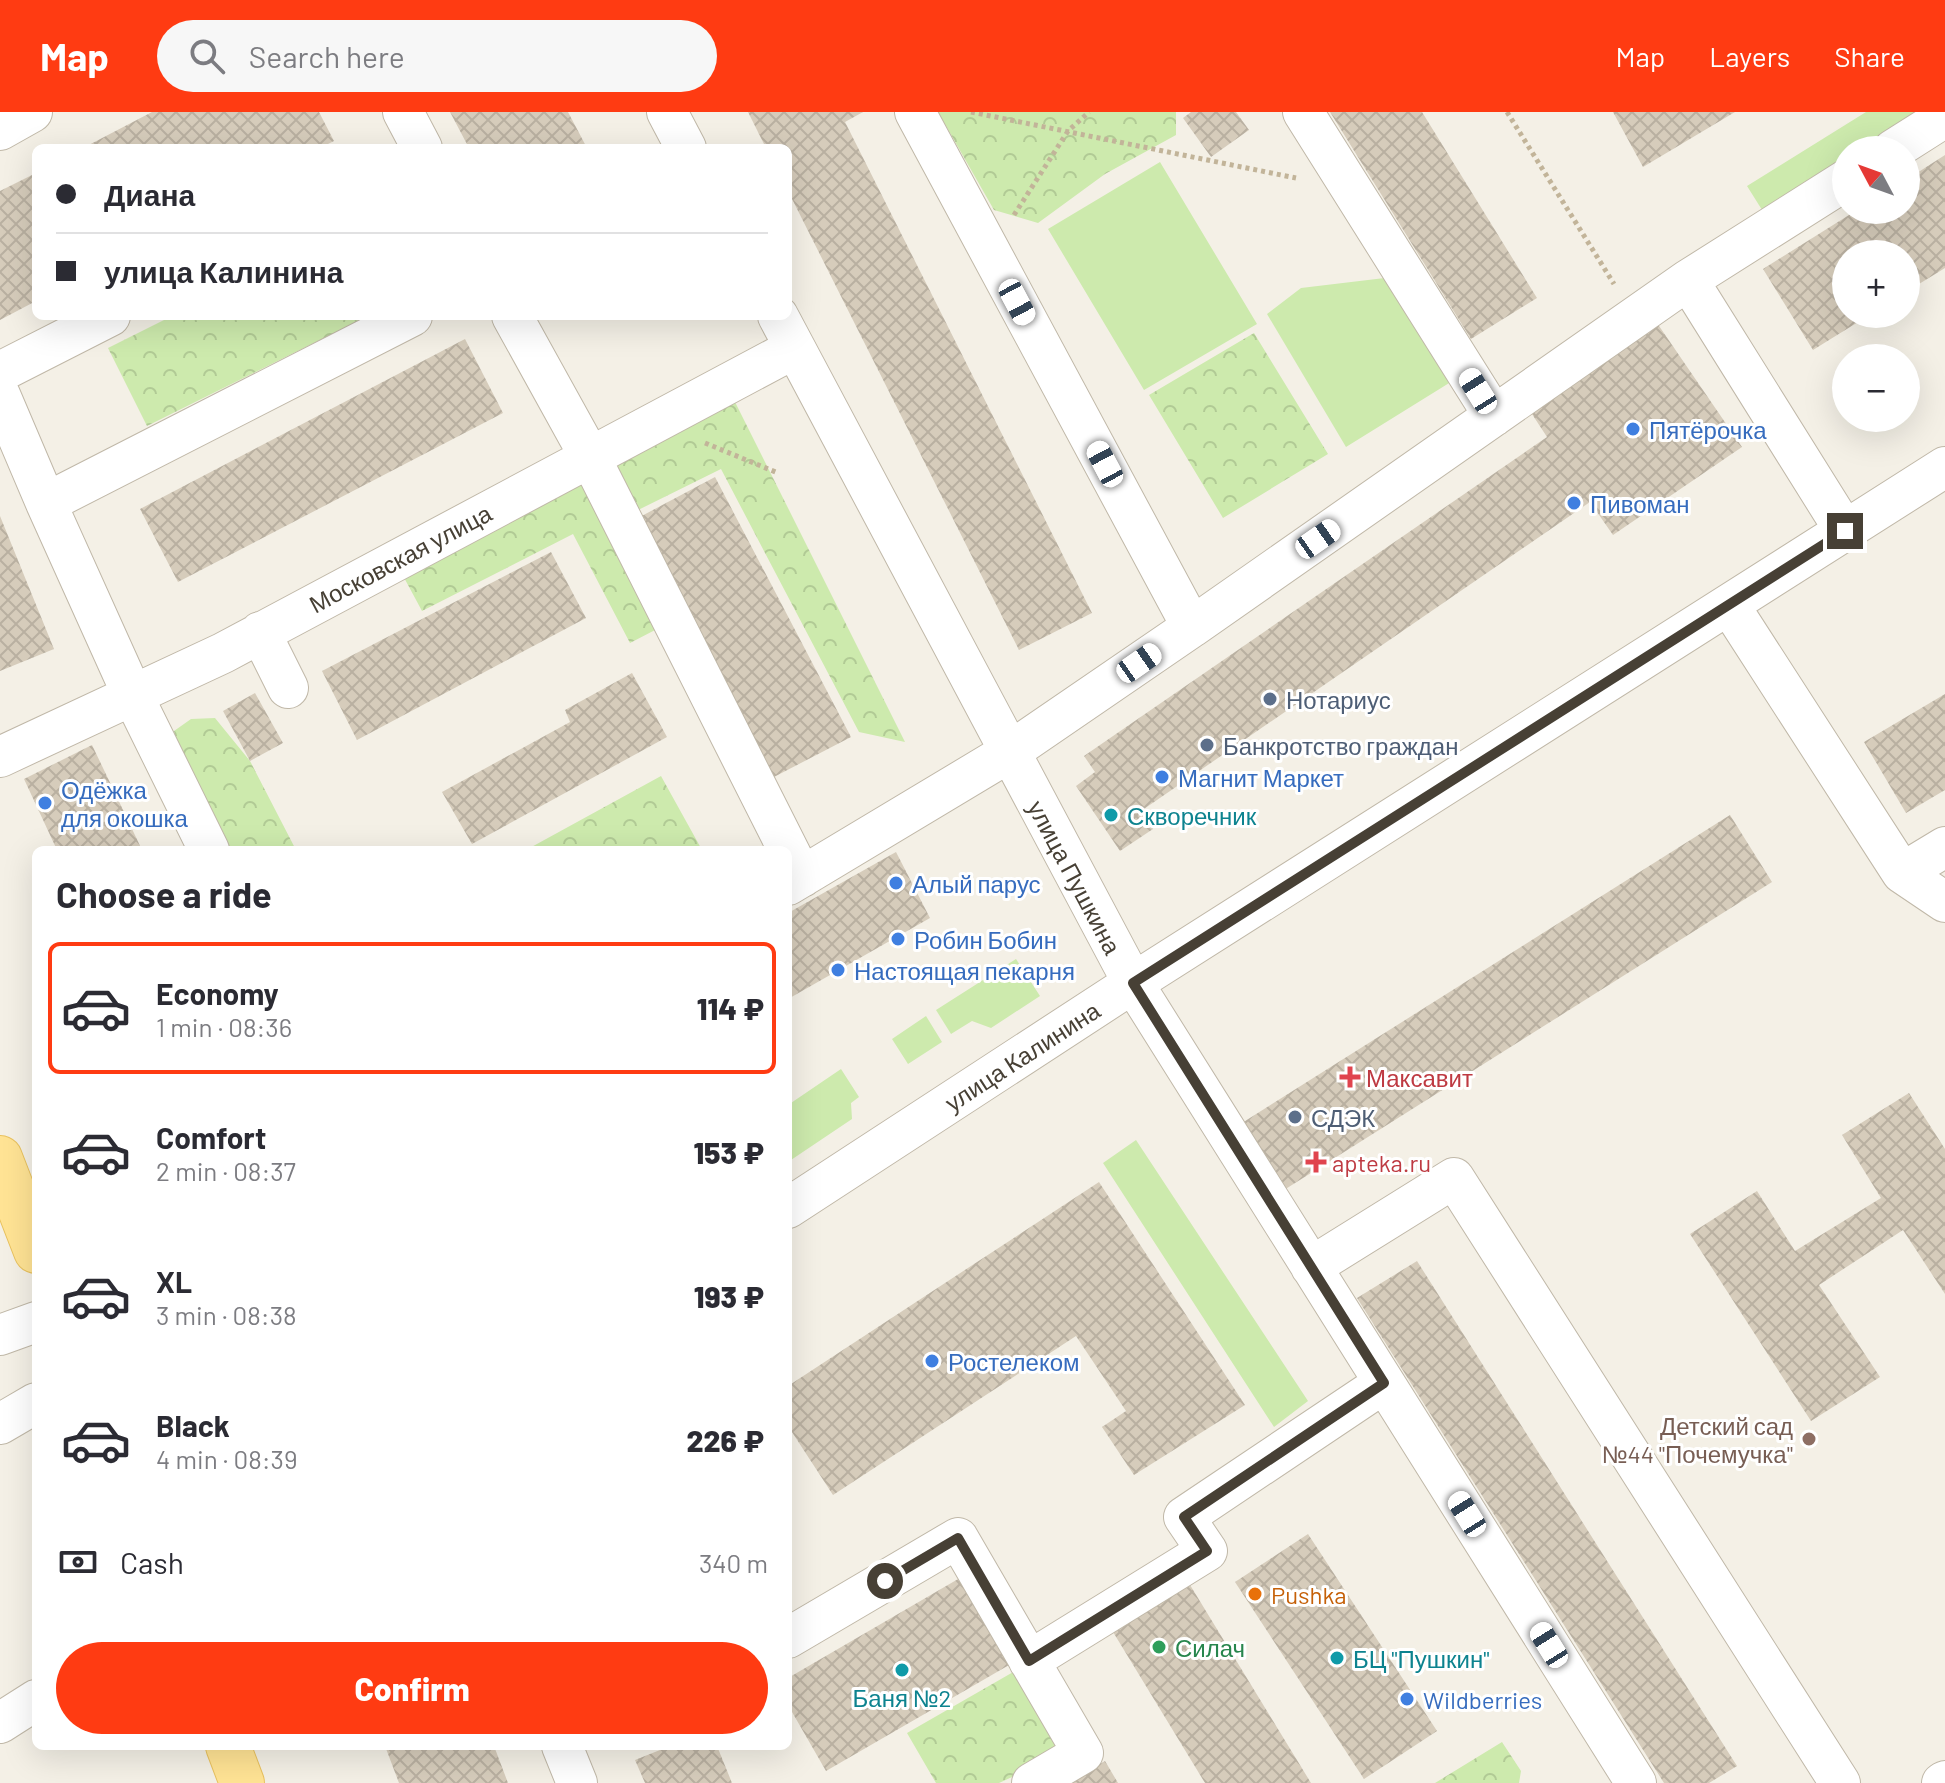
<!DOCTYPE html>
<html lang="en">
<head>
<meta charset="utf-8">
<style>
	body { margin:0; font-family:Barlow,sans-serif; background:#f7f7f7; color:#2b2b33; height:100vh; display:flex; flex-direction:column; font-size:30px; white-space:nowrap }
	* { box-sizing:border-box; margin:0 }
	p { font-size:26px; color:#7c7c81 }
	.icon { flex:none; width:44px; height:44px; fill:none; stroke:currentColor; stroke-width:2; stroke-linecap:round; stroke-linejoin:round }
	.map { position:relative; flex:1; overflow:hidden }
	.drawer { position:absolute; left:32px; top:734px; width:760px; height:904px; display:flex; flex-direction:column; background:#fff; border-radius:12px; box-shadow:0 8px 32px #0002 }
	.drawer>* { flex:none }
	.banner { position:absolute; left:32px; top:32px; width:760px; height:176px; border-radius:12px; box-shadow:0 8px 32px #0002; display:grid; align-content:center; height:176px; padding:0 24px; background:#fff }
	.needle { width:52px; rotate:311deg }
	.controls { position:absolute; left:1832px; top:24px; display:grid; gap:16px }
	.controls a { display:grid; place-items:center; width:88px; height:88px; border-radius:50%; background:#fff; box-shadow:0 8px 32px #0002; font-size:40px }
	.end { position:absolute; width:36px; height:36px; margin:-18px; border:10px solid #474035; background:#fff; box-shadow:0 0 0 4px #fff }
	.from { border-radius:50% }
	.car { position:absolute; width:24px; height:48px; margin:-24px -12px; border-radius:10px; box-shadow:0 0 6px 2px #0007; background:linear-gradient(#fff 24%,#345 0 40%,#fff 0 76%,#345 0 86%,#fff 0) }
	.banner b { display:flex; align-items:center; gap:28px; height:76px; font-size:30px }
	.banner b+b { border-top:2px solid #e1e1e2 }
	.banner i { width:20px; height:20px; background:#2b2b33 }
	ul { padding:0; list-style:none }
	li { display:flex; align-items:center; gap:24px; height:132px; margin:0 16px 12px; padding:0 8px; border:4px solid transparent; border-radius:12px }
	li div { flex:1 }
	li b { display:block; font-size:30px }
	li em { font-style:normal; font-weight:800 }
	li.active { border-color:#ff3b12 }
	li>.icon { width:72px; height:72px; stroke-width:1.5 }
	h2 { padding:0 24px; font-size:36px; line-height:96px }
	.pay { display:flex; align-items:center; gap:20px; height:88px; padding:0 24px; font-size:30px }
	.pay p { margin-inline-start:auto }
	.primary-button { display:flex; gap:16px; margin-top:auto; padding:16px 24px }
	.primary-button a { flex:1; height:92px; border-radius:48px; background:#ff3b12; color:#fff; font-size:32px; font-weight:800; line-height:92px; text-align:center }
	header { display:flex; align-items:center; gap:48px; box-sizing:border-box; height:112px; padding:0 40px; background:#ff3b12; color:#fff }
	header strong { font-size:38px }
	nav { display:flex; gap:44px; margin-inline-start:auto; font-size:28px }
	.search { width:560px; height:72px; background:#f7f7f7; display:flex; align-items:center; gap:20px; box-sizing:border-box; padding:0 28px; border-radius:44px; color:#7c7c81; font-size:30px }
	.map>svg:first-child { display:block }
	.grass { fill:#cdeaad }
	.forest { fill:url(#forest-crowns) }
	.building { fill:url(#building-cross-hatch) }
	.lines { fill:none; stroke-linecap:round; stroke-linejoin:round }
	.minor-casing { stroke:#c0b8a8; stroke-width:42 }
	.major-casing { stroke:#e9c25f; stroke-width:46 }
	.path { stroke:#c2b499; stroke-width:5; stroke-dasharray:4 4; stroke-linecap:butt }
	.minor { stroke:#fff; stroke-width:40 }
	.major { stroke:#ffe394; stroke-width:44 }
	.route { stroke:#474035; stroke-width:10 }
	.shop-dot { fill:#3f7fe0; stroke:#fff; stroke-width:3 }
	.service-dot { fill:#5c6f8a; stroke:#fff; stroke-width:3 }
	.culture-dot { fill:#0f9aa8; stroke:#fff; stroke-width:3 }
	.health-dot { fill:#e0444e; stroke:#fff; stroke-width:3 }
	.education-dot { fill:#8d6e63; stroke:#fff; stroke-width:3 }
	.food-dot { fill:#e8710a; stroke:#fff; stroke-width:3 }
	.leisure-dot { fill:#2e9e5b; stroke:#fff; stroke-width:3 }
	.labels { text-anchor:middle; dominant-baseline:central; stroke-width:6; stroke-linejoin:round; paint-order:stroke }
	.shop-label { font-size:24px; fill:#366cbe; stroke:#fff; text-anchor:start }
	.street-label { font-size:24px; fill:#474035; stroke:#fff }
	.service-label { font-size:24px; fill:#4e5e75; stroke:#fff; text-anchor:start }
	.culture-label { font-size:24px; fill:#0d838f; stroke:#fff; text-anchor:start }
	.health-label { font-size:24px; fill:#be3a42; stroke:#fff; text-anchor:start }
	.education-label { font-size:24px; fill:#785e54; stroke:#fff; text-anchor:end }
	.food-label { font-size:24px; fill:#c56008; stroke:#fff; text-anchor:start }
	.leisure-label { font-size:24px; fill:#27864d; stroke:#fff; text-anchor:start }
</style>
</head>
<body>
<header>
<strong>Map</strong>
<div class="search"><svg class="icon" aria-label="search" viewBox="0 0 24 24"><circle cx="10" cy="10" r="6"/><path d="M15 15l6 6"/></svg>Search here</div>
<nav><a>Map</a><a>Layers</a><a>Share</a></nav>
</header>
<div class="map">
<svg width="1945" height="1671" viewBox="0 0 1945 1671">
	<defs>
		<pattern id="forest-crowns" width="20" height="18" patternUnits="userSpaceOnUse" patternTransform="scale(2)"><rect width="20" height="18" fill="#cdeaad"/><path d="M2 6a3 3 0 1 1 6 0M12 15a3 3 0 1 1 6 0" fill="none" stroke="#b1ca95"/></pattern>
		<pattern id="building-cross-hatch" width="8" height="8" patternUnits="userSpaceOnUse" patternTransform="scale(2)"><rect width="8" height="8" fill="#d6ccbb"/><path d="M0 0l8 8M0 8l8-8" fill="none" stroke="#b9b0a1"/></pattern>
	</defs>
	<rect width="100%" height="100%" fill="#f4f0e6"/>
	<!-- grass -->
	<path class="grass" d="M1866 0H1940L1880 38H1846V60L1769 109 1747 74Z
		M1160 50 1257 212 1144 278 1048 117Z
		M1393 165 1454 268 1346 335 1267 202 1301 176Z
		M1016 847 1040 884 991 916 972 909 951 922 936 898Z
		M926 904 942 930 908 952 892 927Z
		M841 957 859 985 851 991 852 1007 788 1050V993Z
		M1136 1028 1308 1289 1274 1315 1103 1051Z"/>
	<!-- forest -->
	<path class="forest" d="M938 0H1176V23L1105 62 1038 111 994 98Z
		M172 204H368L147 314 108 236Z
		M1254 221 1328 342 1223 406 1149 283Z
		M732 284 905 630 859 620 721 357 628 403 601 352Z
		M581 367 657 517 630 531 573 422 422 499 401 460Z
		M215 606 250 649 296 738H228L178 641 174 619 191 607Z
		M661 664 702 738H526Z
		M1020 1556 1069 1639 999 1671H936L907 1621Z
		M1502 1630 1521 1659 1519 1671H1435Z"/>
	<!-- building -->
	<path class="building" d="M152 0H319L334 29 320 36H83Z
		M450 0H568L587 36H469Z
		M748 0H863L845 10 1092 501 1019 538 788 79V36H766Z
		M1191 0H1236L1249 18 1211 45 1183 6Z
		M1330 0H1422L1537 186 1471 227Z
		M1613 0H1735L1643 55Z
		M1945 43V156L1906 180V142H1846V202H1871L1813 238 1763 157 1857 98H1906V68Z
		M36 61V189L0 208V79Z
		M1657 211 1742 335 1613 423 1590 390 1141 699 1153 717 1120 739 1076 674 1095 660 1084 644 1547 325 1530 299Z
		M465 227 503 301 178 470 140 397Z
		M715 365 851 625 772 666 636 407Z
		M0 404 54 537 0 559Z
		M551 440 586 506 357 628 322 559Z
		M632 561 667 625 472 732 442 680 570 610 565 598Z
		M255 581 283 631 250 649 223 599Z
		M1945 582V678L1906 701 1864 630Z
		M92 633 115 681 142 738H57L24 667Z
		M1730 703 1772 770 1284 1078 1242 1011Z
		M896 740 930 806 788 887V801Z
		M1909 981 1945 1037V1182L1903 1118 1819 1173 1880 1265 1811 1309 1690 1122 1757 1079 1795 1139 1881 1086 1842 1023Z
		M1099 1070 1245 1293 1134 1363 1102 1315 1126 1299 1076 1224 833 1383 788 1314V1274Z
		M1417 1149 1737 1654 1709 1671H1664L1357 1186Z
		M1308 1422 1437 1619 1364 1667 1235 1470Z
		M965 1463 1016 1549 826 1659 788 1593V1566Z
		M1187 1468 1311 1671H1205L1110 1515Z
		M385 1634H494L508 1671H399Z
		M670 1634H717L732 1671H645L635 1648Z
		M1105 1649 1118 1671H1070Z"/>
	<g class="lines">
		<defs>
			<path id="minor" d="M403 0 422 36
				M667 0 686 36
				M1303 0 1494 304
				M0 18 32 0
				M1893 38 1945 5
				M512 204 590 345 802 765
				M778 204 1133 871 1636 1671
				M0 260 110 204
				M0 283 46 391
				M1845 419 1688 168 1846 68
				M1729 493 1902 761 1945 790
				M1192 515 1688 168
				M260 520 288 576
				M0 645 223 541 795 236
				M209 738 133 584 46 391 412 204
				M1902 761 1945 735
				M788 773 1008 641 1192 515 915 0
				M788 1096 1133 871 1945 355
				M1311 1155 1454 1066 1840 1671
				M0 1223 36 1210
				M0 1312 36 1291
				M788 1526 958 1426 1083 1641 1032 1671
				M1029 1549 1207 1439 1184 1405 1384 1271
				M0 1611 36 1588
				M562 1634 577 1671
				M1942 1671 1945 1669"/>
			<path id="major" d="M0 1046 36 1139
				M228 1634 242 1671"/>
		</defs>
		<!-- minor casing -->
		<use href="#minor" class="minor-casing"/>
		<!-- major casing -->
		<use href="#major" class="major-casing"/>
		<!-- path -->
		<path class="path" d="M971 0 1296 66
			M1507 0 1614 172
			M1014 103 1068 19 1089 0
			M705 331 778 361"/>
		<!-- minor -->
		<use href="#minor" class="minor"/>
		<!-- major -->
		<use href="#major" class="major"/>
	</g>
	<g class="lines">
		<!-- route -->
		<path class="route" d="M885 1469 958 1426 1029 1549 1207 1439 1184 1405 1384 1271 1133 871 1845 419"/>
	</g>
	<!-- markers -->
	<g class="shop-dot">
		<circle cx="1633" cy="317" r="8"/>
		<circle cx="1574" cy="391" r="8"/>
		<circle cx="1162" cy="665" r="8"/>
		<circle cx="45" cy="691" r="8"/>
		<circle cx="896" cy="771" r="8"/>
		<circle cx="898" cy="827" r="8"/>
		<circle cx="838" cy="858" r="8"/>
		<circle cx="932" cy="1249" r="8"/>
		<circle cx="1407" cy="1587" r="8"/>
	</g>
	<g class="service-dot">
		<circle cx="1270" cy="587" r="8"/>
		<circle cx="1207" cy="633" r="8"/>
		<circle cx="1295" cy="1005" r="8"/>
	</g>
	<g class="culture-dot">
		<circle cx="1111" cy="703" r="8"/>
		<circle cx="1337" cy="1546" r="8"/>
		<circle cx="902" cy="1558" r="8"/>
	</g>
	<g class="health-dot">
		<path d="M1346 953h8v8h8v8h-8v8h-8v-8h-8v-8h8z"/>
		<path d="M1312 1038h8v8h8v8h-8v8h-8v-8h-8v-8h8z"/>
	</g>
	<circle class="education-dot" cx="1809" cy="1327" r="8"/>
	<circle class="food-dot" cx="1255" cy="1482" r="8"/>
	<circle class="leisure-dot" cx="1159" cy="1535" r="8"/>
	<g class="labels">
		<!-- shop labels -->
		<g class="shop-label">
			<text x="1649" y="317">Пятёрочка</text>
			<text x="1590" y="391">Пивоман</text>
			<text x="1178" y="665">Магнит Маркет</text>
			<text x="61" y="677">Одёжка<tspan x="61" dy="28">для окошка</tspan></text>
			<text x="912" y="771">Алый парус</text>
			<text x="914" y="827">Робин Бобин</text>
			<text x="854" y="858">Настоящая пекарня</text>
			<text x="948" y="1249">Ростелеком</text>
			<text x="1423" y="1587">Wildberries</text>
		</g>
		<!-- street labels -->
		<g class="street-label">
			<text transform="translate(400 446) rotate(-28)">Московская улица</text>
			<text transform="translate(1075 765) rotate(62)">улица Пушкина</text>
			<text transform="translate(1022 944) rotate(-33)">улица Калинина</text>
		</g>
		<!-- service labels -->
		<g class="service-label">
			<text x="1286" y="587">Нотариус</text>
			<text x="1223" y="633">Банкротство граждан</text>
			<text x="1311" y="1005">СДЭК</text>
		</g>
		<!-- culture labels -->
		<g class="culture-label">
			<text x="1127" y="703">Скворечник</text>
			<text x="1353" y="1546">БЦ "Пушкин"</text>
			<text x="902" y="1585" text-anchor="middle">Баня №2</text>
		</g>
		<!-- health labels -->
		<g class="health-label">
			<text x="1366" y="965">Максавит</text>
			<text x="1332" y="1050">apteka.ru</text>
		</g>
		<!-- education labels -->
		<g class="education-label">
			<text x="1793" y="1313">Детский сад<tspan x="1793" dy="28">№44 "Почемучка"</tspan></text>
		</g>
		<!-- food labels -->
		<g class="food-label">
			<text x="1271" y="1482">Pushka</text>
		</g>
		<!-- leisure labels -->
		<g class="leisure-label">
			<text x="1175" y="1535">Силач</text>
		</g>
	</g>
</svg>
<div class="controls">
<a><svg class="needle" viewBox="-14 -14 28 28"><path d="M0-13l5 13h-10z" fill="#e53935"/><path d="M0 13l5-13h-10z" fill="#7c7c81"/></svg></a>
<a>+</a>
<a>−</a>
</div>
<i class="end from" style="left:885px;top:1469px"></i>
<i class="end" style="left:1845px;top:419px"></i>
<i class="car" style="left:1017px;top:190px;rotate:152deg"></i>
<i class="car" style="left:1478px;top:279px;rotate:328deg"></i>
<i class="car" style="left:1105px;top:352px;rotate:332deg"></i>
<i class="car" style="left:1318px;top:427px;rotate:55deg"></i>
<i class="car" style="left:1139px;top:551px;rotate:55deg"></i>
<i class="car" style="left:1467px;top:1402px;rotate:328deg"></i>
<i class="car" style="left:1549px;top:1533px;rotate:328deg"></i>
<div class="banner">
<b><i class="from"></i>Диана</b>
<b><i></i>улица Калинина</b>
</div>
<section class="drawer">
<h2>Choose a ride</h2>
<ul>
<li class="active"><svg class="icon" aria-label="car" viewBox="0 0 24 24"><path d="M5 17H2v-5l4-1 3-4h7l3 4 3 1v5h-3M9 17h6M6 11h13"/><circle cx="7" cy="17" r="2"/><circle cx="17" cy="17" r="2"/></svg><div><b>Economy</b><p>1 min · 08:36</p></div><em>114 ₽</em></li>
<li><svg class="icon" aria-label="car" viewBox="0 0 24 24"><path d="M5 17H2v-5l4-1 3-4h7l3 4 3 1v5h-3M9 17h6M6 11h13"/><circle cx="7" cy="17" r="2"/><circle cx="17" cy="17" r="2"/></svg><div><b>Comfort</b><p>2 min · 08:37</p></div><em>153 ₽</em></li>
<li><svg class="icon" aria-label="car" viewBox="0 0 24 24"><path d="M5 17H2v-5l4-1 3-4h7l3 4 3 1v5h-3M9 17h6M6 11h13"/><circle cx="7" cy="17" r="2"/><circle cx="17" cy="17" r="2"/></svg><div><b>XL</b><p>3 min · 08:38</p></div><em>193 ₽</em></li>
<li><svg class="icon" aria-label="car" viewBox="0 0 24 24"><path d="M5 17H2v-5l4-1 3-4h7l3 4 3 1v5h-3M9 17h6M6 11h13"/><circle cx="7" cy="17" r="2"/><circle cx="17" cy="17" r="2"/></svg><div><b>Black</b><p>4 min · 08:39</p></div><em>226 ₽</em></li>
</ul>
<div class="pay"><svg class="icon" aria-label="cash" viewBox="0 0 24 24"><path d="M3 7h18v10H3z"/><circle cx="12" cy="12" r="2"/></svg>Cash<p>340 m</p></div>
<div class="primary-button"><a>Confirm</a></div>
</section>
</div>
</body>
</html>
